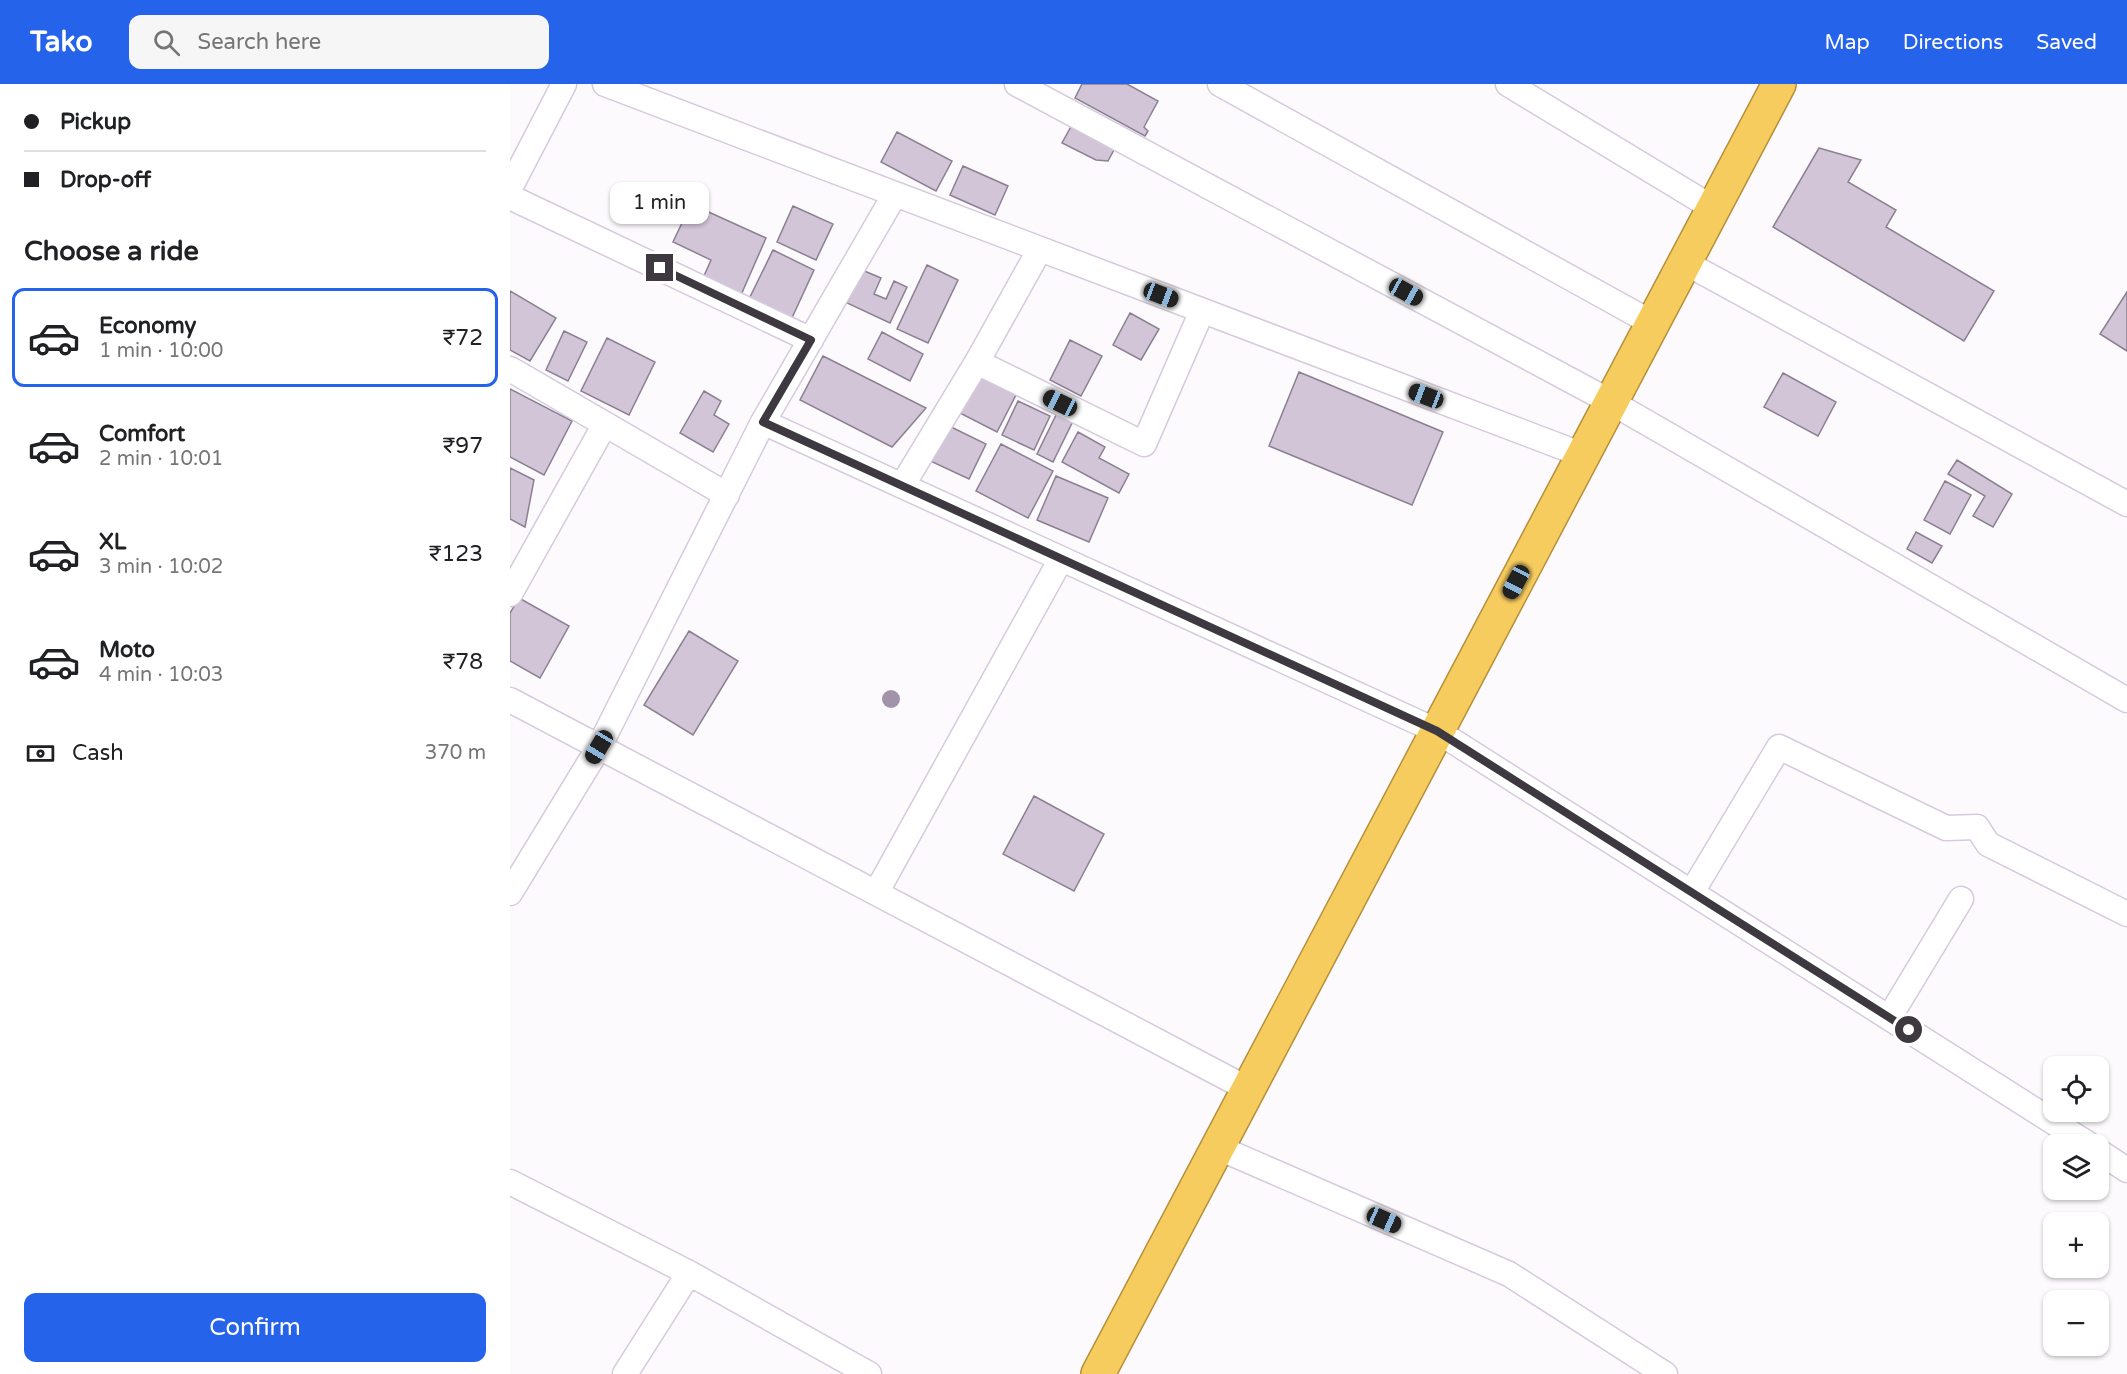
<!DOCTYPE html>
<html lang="en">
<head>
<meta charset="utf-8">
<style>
	body { margin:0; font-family:"Varela Round",sans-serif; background:#f6f6f6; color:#202124; height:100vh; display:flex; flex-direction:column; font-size:22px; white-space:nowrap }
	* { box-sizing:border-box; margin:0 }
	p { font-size:20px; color:#757577 }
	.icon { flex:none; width:33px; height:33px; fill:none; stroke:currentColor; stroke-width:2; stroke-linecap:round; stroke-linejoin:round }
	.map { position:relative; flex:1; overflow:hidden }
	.details { display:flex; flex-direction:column; background:#fff; width:510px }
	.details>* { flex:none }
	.hud { display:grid; align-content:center; height:132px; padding:0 24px; background:#fff }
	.controls { position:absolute; left:1533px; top:972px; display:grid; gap:12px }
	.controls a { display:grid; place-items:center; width:66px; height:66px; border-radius:12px; background:#fff; box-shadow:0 2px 4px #0004; font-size:30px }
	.end { position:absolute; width:27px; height:27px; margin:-14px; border:8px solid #3e3940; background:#fff; box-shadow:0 0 0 3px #fff }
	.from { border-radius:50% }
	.bubble { position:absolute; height:42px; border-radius:12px; background:#fff; box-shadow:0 2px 4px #0004; font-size:20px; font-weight:600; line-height:42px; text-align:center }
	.car { position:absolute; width:18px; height:36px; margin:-18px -9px; border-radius:8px; box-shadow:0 0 4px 2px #0007; background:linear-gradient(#222 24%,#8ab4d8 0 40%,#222 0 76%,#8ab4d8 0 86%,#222 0) }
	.hud b { display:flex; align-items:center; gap:21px; height:57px; font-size:22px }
	.hud b+b { border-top:2px solid #e0e0e0 }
	.hud i { width:15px; height:15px; background:#202124 }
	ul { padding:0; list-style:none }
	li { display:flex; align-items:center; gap:18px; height:99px; margin:0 12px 9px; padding:0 12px; border:3px solid transparent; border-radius:12px }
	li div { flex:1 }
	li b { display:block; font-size:22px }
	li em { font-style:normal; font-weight:600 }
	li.current { border-color:#2563eb }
	li>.icon { width:54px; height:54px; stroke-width:1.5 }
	h2 { padding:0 24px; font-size:27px; line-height:72px }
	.pay { display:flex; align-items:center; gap:15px; height:66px; padding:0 24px; font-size:22px }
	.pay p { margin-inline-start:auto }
	.action { display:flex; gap:12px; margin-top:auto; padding:12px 24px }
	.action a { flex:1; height:69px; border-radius:12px; background:#2563eb; color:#fff; font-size:24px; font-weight:600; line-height:69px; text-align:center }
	header { display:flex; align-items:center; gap:36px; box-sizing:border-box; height:84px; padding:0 30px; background:#2563eb; color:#fff }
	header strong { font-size:28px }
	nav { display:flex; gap:33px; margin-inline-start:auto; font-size:21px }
	.search { width:420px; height:54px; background:#f6f6f6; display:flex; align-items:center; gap:15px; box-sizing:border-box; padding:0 21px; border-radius:12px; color:#757577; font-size:22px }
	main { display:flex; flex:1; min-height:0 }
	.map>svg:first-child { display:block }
	.building { fill:#d1c5d7; stroke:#8b8092; stroke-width:1.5 }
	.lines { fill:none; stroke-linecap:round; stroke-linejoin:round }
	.minor-casing { stroke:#d6cadc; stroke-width:27 }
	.trunk-casing { stroke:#b5903a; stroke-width:36 }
	.minor { stroke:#fff; stroke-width:24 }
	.trunk { stroke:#f7cc5f; stroke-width:33 }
	.tree { fill:#a293aa }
	.route { stroke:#3e3940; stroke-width:8 }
</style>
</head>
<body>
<header>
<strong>Tako</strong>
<div class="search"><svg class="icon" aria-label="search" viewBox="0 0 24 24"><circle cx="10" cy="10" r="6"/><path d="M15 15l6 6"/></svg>Search here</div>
<nav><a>Map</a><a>Directions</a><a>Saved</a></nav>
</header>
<main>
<section class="details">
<div class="hud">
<b><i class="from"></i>Pickup</b>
<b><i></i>Drop-off</b>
</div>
<h2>Choose a ride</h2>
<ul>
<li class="current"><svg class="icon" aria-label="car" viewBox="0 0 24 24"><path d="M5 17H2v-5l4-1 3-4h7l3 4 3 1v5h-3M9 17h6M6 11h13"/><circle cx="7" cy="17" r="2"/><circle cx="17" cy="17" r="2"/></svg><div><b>Economy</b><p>1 min · 10:00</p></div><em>₹72</em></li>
<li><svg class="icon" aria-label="car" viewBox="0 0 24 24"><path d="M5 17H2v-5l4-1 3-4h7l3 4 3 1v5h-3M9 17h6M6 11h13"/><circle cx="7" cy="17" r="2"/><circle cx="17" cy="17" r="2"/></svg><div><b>Comfort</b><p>2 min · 10:01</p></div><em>₹97</em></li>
<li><svg class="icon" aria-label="car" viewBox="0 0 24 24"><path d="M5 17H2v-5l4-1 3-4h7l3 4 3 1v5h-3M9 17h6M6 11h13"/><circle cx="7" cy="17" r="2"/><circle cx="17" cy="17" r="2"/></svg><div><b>XL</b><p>3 min · 10:02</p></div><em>₹123</em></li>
<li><svg class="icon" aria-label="car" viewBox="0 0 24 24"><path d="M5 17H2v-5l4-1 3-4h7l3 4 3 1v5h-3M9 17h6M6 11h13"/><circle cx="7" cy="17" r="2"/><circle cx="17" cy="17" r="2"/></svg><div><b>Moto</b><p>4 min · 10:03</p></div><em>₹78</em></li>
</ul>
<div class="pay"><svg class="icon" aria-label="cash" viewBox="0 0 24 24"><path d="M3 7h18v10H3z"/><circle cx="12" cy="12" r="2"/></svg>Cash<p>370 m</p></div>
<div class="action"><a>Confirm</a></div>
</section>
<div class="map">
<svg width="1617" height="1290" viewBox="0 0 1617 1290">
	<rect width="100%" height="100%" fill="#fdfafe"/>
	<!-- building -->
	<path class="building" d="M572 0H617L648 17 634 43 638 47 635 52 565 14Z
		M563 39 606 62 598 77 586 76 552 59Z
		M387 48 442 77 426 107 371 78Z
		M1309 64 1351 76 1338 98 1386 126 1376 143 1484 207 1454 257 1263 143Z
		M453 82 498 102 485 131 440 111Z
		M181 120 256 154 231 211 193 194 201 176 163 158Z
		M283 122 323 140 306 176 267 158Z
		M263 166 304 186 281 236 239 215Z
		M417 181 448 196 418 259 387 245Z
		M352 186 371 194 364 210 376 215 384 197 397 203 380 239 337 219Z
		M0 207 46 234 20 277 0 266Z
		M1617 208V267L1590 250Z
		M620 229 649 245 631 276 603 261Z
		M54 247 77 258 58 297 36 286Z
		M372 248 413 270 400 297 358 275Z
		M97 254 145 278 119 331 71 307Z
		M560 256 592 272 571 312 540 296Z
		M313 272 416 324 382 363 290 316Z
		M467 287 508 307 487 348 446 327Z
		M789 288 933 348 902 421 759 362Z
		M1273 289 1326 318 1308 352 1254 323Z
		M0 305 62 337 34 391 0 373Z
		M194 307 211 317 204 331 219 340 203 368 170 349Z
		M508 317 540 332 524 366 492 351Z
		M548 327 564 335 543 378 527 370Z
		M433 339 476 360 459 395 416 375Z
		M568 348 595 363 589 374 619 390 609 409 552 378Z
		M491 360 543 387 518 434 466 407Z
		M1447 376 1502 410 1483 443 1463 432 1475 412 1438 390Z
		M0 384 24 396 15 443 0 435Z
		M546 392 598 414 579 458 527 436Z
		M1435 397 1461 411 1440 450 1414 436Z
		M1406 448 1432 462 1422 479 1397 465Z
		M9 514 59 542 30 594 0 577V529Z
		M179 547 228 577 183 651 134 621Z
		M524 712 594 750 564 807 493 770Z"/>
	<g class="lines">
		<defs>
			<path id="minor" d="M95 0 1073 371
				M507 0 1101 318 1617 616
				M710 0 1142 239
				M998 0 1203 124
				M0 104 54 0
				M0 113 301 256
				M1174 178 1617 420
				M467 278 634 360 692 227
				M0 285 217 411
				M253 338 927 647 1578 1060
				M392 402 467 278 530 165
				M0 510 95 340
				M0 616 738 1005
				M1182 808 1269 663 1436 744 1467 743 1478 760 1617 830
				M0 809 89 663 253 338 385 110
				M366 809 551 475
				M1379 934 1451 815
				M707 1063 999 1190 1155 1290
				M1588 1067 1617 1086
				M0 1098 179 1189 359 1290
				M115 1290 179 1189"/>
			<path id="trunk" d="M588 1290 1269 0"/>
		</defs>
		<!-- minor casing -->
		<use href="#minor" class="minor-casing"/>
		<!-- trunk casing -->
		<use href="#trunk" class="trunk-casing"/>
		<!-- minor -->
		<use href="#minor" class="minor"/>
		<!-- trunk -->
		<use href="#trunk" class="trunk"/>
	</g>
	<!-- trees -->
	<circle class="tree" cx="381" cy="615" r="9"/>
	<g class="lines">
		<!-- route -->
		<path class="route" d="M150 184 301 256 253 338 927 647 1399 946"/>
	</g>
</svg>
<div class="controls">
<a><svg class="icon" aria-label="locate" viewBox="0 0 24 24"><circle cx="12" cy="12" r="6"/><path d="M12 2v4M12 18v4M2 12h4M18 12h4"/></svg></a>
<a><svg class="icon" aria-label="layers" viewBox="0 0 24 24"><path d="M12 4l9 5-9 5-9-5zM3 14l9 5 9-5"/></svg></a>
<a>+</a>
<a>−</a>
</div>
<i class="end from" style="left:1399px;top:946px"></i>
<i class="end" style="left:150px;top:184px"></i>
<div class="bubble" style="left:100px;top:98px;width:99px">1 min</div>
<i class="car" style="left:896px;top:208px;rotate:119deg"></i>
<i class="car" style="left:651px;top:211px;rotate:111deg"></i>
<i class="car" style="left:916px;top:312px;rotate:291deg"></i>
<i class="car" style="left:550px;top:319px;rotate:296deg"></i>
<i class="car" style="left:1006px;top:498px;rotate:208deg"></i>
<i class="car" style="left:89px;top:663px;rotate:211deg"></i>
<i class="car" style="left:874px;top:1136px;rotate:114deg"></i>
</div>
</main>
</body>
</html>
